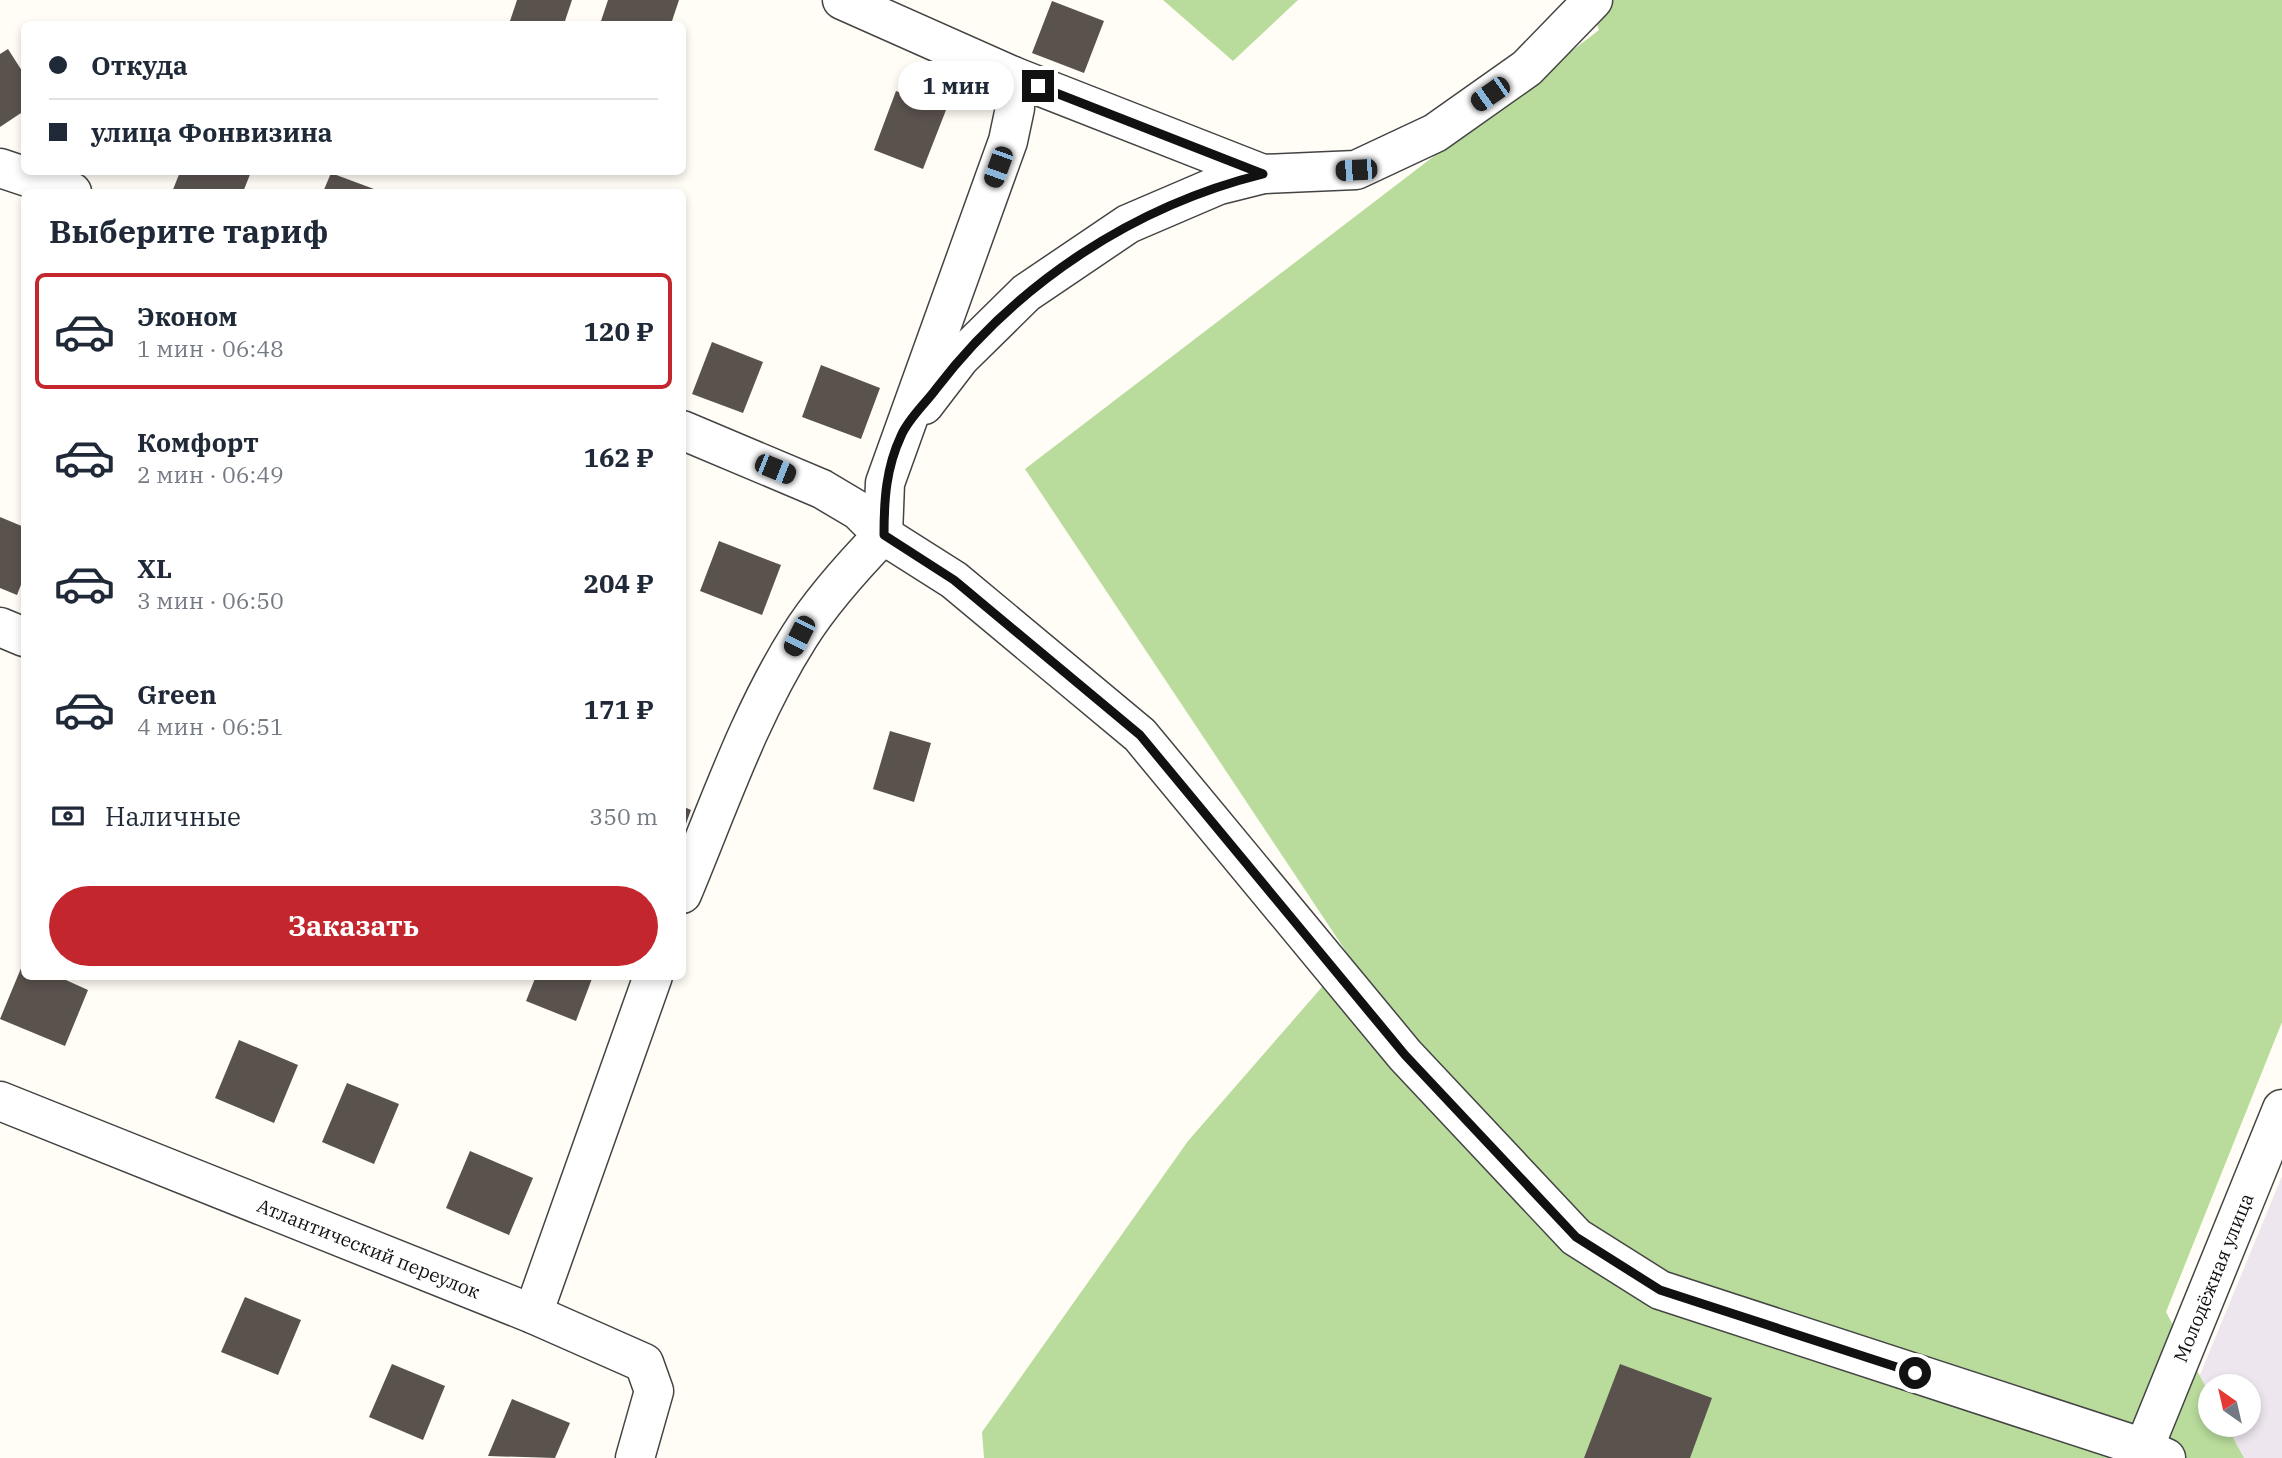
<!DOCTYPE html>
<html lang="ru">
<head>
<meta charset="utf-8">
<style>
	body { margin:0; font-family:"IBM Plex Serif",serif; background:#f6f6f7; color:#1f2937; height:100vh; display:flex; flex-direction:column; font-size:26px; white-space:nowrap }
	* { box-sizing:border-box; margin:0 }
	p { font-size:23px; color:#747a83 }
	.icon { flex:none; width:38px; height:38px; fill:none; stroke:currentColor; stroke-width:2; stroke-linecap:round; stroke-linejoin:round }
	.map { position:relative; flex:1; overflow:hidden }
	.panel { position:absolute; left:21px; top:189px; width:665px; height:791px; display:flex; flex-direction:column; background:#fff; border-radius:10px; box-shadow:0 4px 10px #0003 }
	.panel>* { flex:none }
	.top-card { position:absolute; left:21px; top:21px; width:665px; height:154px; border-radius:10px; box-shadow:0 4px 10px #0003; display:grid; align-content:center; height:154px; padding:0 28px; background:#fff }
	.needle { width:46px; rotate:326deg }
	.controls { position:absolute; left:2198px; top:1374px; display:grid; gap:14px }
	.controls a { display:grid; place-items:center; width:63px; height:63px; border-radius:50%; background:#fff; box-shadow:0 4px 10px #0003; font-size:35px }
	.end { position:absolute; width:32px; height:32px; margin:-16px; border:9px solid #111; background:#fff; box-shadow:0 0 0 4px #fff }
	.from { border-radius:50% }
	.bubble { position:absolute; height:49px; border-radius:24px; background:#fff; box-shadow:0 4px 10px #0003; font-size:23px; font-weight:700; line-height:49px; text-align:center }
	.car { position:absolute; width:21px; height:42px; margin:-21px -10px; border-radius:9px; box-shadow:0 0 5px 2px #0007; background:linear-gradient(#222 24%,#8ab4d8 0 40%,#222 0 76%,#8ab4d8 0 86%,#222 0) }
	.top-card b { display:flex; align-items:center; gap:24px; height:66px; font-size:26px }
	.top-card b+b { border-top:2px solid #e0e1e3 }
	.top-card i { width:18px; height:18px; background:#1f2937 }
	ul { padding:0; list-style:none }
	li { display:flex; align-items:center; gap:21px; height:116px; margin:0 14px 10px; padding:0 14px; border:4px solid transparent; border-radius:10px }
	li div { flex:1 }
	li b { display:block; font-size:26px }
	li em { font-style:normal; font-weight:700 }
	li.on { border-color:#c4262e }
	li>.icon { width:63px; height:63px; stroke-width:1.5 }
	h2 { padding:0 28px; font-size:32px; line-height:84px }
	.pay { display:flex; align-items:center; gap:18px; height:77px; padding:0 28px; font-size:26px }
	.pay p { margin-inline-start:auto }
	.cta { display:flex; gap:14px; margin-top:auto; padding:14px 28px }
	.cta a { flex:1; height:80px; border-radius:42px; background:#c4262e; color:#fff; font-size:28px; font-weight:700; line-height:80px; text-align:center }
	.map>svg:first-child { display:block }
	.industrial { fill:#eee6ef; fill-rule:evenodd }
	.forest { fill:#b9dc9c }
	.building { fill:#5a524d }
	.lines { fill:none; stroke-linecap:round; stroke-linejoin:round }
	.minor-casing { stroke:#444; stroke-width:41 }
	.minor { stroke:#fff; stroke-width:38 }
	.route { stroke:#111; stroke-width:9 }
	.labels { text-anchor:middle; dominant-baseline:central; stroke-width:7; stroke-linejoin:round; paint-order:stroke }
	.street-label { font-size:19px; fill:#111; stroke:#fff }
</style>
</head>
<body>
<div class="map">
<svg width="2282" height="1458" viewBox="0 0 2282 1458">
	<rect width="100%" height="100%" fill="#fffdf5"/>
	<!-- industrial -->
	<path class="industrial" d="M2282 1176V1458H2244L2176 1433ZM2210 1386H2249V1424H2210Z"/>
	<!-- forest -->
	<path class="forest" d="M1163 0H1298L1233 61Z
		M1588 0H2282V1022L2166 1312 2210 1395V1424L2226 1425 2244 1458H984L982 1432 1188 1141 1349 956 1025 469 1599 30Z"/>
	<!-- building -->
	<path class="building" d="M517 0H572L564 24H509Z
		M608 0H679L671 24H600Z
		M1052 1 1104 21 1084 73 1032 53Z
		M8 49 24 74V111L0 127V54Z
		M896 91 946 110 923 169 874 150Z
		M180 172H251L243 192H172Z
		M331 173 382 192H323Z
		M712 342 763 362 743 413 692 394Z
		M821 365 880 388 861 439 802 417Z
		M0 517 24 527V577L17 595 0 588Z
		M719 541 781 565 762 615 700 591Z
		M890 731 931 743 914 802 873 789Z
		M682 806 691 810 683 832 682 831Z
		M24 961V976H57L88 990 65 1046 0 1019Z
		M536 976H593L576 1021 526 1001Z
		M239 1040 298 1065 274 1123 215 1098Z
		M347 1083 399 1104 374 1164 322 1142Z
		M470 1151 533 1178 509 1235 446 1208Z
		M245 1297 301 1320 278 1375 221 1352Z
		M392 1364 445 1386 423 1440 369 1417Z
		M1620 1364 1712 1398 1690 1458H1584Z
		M512 1399 570 1423 555 1458 488 1456Z"/>
	<g class="lines">
		<defs>
			<g id="minor">
				<path d="M842 0 1013 76 1263 174"/>
				<path d="M0 168 72 192"/>
				<path d="M924 405 960 358 1026 293 1128 224 1219 185 1263 174 1356 170 1435 133 1527 68 1593 0"/>
				<path d="M682 430 822 489 859 511 883 535 954 580 1140 735 1405 1055 1576 1237 1660 1290 2144 1448 2166 1458"/>
				<path d="M0 627 24 637"/>
				<path d="M682 894C718 808 749 716 799 637 822 600 853 566 883 535L885 483 1008 141 1015 108 1013 76"/>
				<path id="s1" d="M0 1101 533 1314 644 1363 654 1391 635 1458"/>
				<path d="M533 1314 653 976"/>
				<path id="s2" d="M2144 1448 2282 1109"/>
			</g>
		</defs>
		<!-- minor casing -->
		<use href="#minor" class="minor-casing"/>
		<!-- minor -->
		<use href="#minor" class="minor"/>
	</g>
	<g class="lines">
		<!-- route -->
		<path class="route" d="M1038 86 1263 174C1134 206 1017 283 936 389 925 404 908 419 901 436 886 468 884 500 884 535L954 580 1140 735 1405 1055 1576 1237 1660 1290 1915 1373"/>
	</g>
	<g class="labels">
		<!-- street labels -->
		<g class="street-label">
			<text stroke="none"><textPath href="#s1" startOffset="397">Атлантический переулок</textPath></text>
			<text stroke="none"><textPath href="#s2" startOffset="184">Молодёжная улица</textPath></text>
		</g>
	</g>
</svg>
<div class="controls">
<a><svg class="needle" viewBox="-14 -14 28 28"><path d="M0-13l5 13h-10z" fill="#e53935"/><path d="M0 13l5-13h-10z" fill="#747a83"/></svg></a>
</div>
<i class="end from" style="left:1915px;top:1373px"></i>
<i class="end" style="left:1038px;top:86px"></i>
<div class="bubble" style="left:898px;top:61px;width:116px">1 мин</div>
<i class="car" style="left:1490px;top:94px;rotate:235deg"></i>
<i class="car" style="left:998px;top:167px;rotate:200deg"></i>
<i class="car" style="left:1356px;top:170px;rotate:267deg"></i>
<i class="car" style="left:775px;top:469px;rotate:112deg"></i>
<i class="car" style="left:799px;top:636px;rotate:207deg"></i>
<div class="top-card">
<b><i class="from"></i>Откуда</b>
<b><i></i>улица Фонвизина</b>
</div>
<section class="panel">
<h2>Выберите тариф</h2>
<ul>
<li class="on"><svg class="icon" aria-label="car" viewBox="0 0 24 24"><path d="M5 17H2v-5l4-1 3-4h7l3 4 3 1v5h-3M9 17h6M6 11h13"/><circle cx="7" cy="17" r="2"/><circle cx="17" cy="17" r="2"/></svg><div><b>Эконом</b><p>1 мин · 06:48</p></div><em>120 ₽</em></li>
<li><svg class="icon" aria-label="car" viewBox="0 0 24 24"><path d="M5 17H2v-5l4-1 3-4h7l3 4 3 1v5h-3M9 17h6M6 11h13"/><circle cx="7" cy="17" r="2"/><circle cx="17" cy="17" r="2"/></svg><div><b>Комфорт</b><p>2 мин · 06:49</p></div><em>162 ₽</em></li>
<li><svg class="icon" aria-label="car" viewBox="0 0 24 24"><path d="M5 17H2v-5l4-1 3-4h7l3 4 3 1v5h-3M9 17h6M6 11h13"/><circle cx="7" cy="17" r="2"/><circle cx="17" cy="17" r="2"/></svg><div><b>XL</b><p>3 мин · 06:50</p></div><em>204 ₽</em></li>
<li><svg class="icon" aria-label="car" viewBox="0 0 24 24"><path d="M5 17H2v-5l4-1 3-4h7l3 4 3 1v5h-3M9 17h6M6 11h13"/><circle cx="7" cy="17" r="2"/><circle cx="17" cy="17" r="2"/></svg><div><b>Green</b><p>4 мин · 06:51</p></div><em>171 ₽</em></li>
</ul>
<div class="pay"><svg class="icon" aria-label="cash" viewBox="0 0 24 24"><path d="M3 7h18v10H3z"/><circle cx="12" cy="12" r="2"/></svg>Наличные<p>350 m</p></div>
<div class="cta"><a>Заказать</a></div>
</section>
</div>
</body>
</html>
